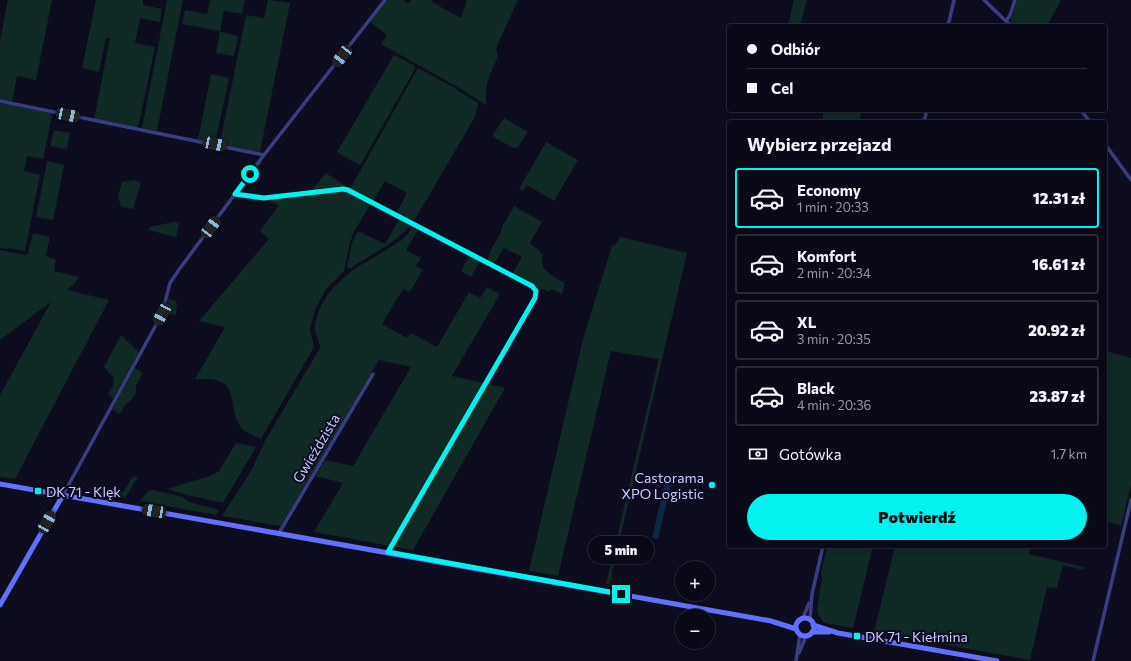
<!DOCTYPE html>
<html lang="pl">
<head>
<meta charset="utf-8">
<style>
	body { margin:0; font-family:Commissioner,sans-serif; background:#131220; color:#f1f3f6; height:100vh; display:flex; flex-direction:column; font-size:15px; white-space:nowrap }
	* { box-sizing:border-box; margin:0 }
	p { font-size:13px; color:#999aa1 }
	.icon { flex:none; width:22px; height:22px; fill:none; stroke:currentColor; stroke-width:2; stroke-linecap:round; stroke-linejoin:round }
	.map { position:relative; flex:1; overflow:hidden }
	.side { position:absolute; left:727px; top:120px; width:380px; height:428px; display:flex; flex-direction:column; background:#0a0917; border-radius:4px; box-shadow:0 2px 6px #0003,0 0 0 1px #2a2a36 }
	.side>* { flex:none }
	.hud { position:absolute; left:727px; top:24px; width:380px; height:88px; border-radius:4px; box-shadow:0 2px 6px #0003,0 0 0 1px #2a2a36; display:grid; align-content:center; height:88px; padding:0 20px; background:#0a0917 }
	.tools { position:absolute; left:675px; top:561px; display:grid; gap:8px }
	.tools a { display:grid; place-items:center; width:40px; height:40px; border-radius:50%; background:#0a0917; box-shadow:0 2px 6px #0003,0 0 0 1px #2a2a36; font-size:20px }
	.end { position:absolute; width:18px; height:18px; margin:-9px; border:5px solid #03f2f0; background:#111; box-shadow:0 0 0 2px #111 }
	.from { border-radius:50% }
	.bubble { position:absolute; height:28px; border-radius:14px; background:#0a0917; box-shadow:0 2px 6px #0003,0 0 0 1px #2a2a36; font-size:13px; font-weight:800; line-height:28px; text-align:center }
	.car { position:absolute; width:12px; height:24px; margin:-12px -6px; border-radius:5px; box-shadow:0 0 3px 1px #0007; background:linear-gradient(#222 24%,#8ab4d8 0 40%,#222 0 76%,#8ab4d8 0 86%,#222 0) }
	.hud b { display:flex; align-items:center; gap:14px; height:38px; font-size:15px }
	.hud b+b { border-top:1px solid #2a2a36 }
	.hud i { width:10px; height:10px; background:#f1f3f6 }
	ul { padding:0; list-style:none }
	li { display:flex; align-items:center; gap:12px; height:60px; margin:0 8px 6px; padding:0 12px; border:2px solid #2a2a36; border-radius:4px }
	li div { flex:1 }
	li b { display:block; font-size:15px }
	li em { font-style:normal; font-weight:800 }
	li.current { border-color:#03f2f0 }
	li>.icon { width:36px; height:36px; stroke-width:1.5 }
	h2 { padding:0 20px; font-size:18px; line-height:48px }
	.pay { display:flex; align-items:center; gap:10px; height:44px; padding:0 20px; font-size:15px }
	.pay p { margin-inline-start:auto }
	.action { display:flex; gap:8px; margin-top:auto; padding:8px 20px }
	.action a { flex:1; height:46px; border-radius:24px; background:#03f2f0; color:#111; font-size:16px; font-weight:800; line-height:46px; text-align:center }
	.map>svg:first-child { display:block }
	.green { fill:#102925 }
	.water { fill:#0c2743 }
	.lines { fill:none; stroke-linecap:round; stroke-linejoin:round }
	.street { stroke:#383d7d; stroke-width:3.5 }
	.secondary { stroke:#6370fd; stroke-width:5 }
	.route { stroke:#03f2f0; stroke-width:5 }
	.poi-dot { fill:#03f2f0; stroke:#0e0c1f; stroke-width:1.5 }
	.labels { text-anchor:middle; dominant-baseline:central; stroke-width:4; stroke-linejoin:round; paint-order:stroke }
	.street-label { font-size:14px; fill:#cbcbfe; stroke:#0e0c1f }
	.poi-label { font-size:14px; fill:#cbcbfe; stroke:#0e0c1f; text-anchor:start }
</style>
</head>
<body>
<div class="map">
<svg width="1131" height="661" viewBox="0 0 1131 661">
	<rect width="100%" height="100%" fill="#0e0c1f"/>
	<!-- green -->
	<path class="green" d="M8 0H52L36 80 17 76 12 102 0 100V41Z
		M96 0H143V5L162 9 160 22 140 18 135 43 155 47 139 124 136 127 94 119 110 38H106L99 72 82 68Z
		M167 0H183L157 131 142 128Z
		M210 0H245L242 14 224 11 220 31 182 24 185 10 207 14Z
		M268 0 290 3 260 152 221 144 220 143 246 15 264 18Z
		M387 0H403L408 4 411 0H433L432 2 461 18 467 0H518L496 48 498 57C489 75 485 84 486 105L461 89 381 44 387 35 370 22Z
		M794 0H807L800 26H788Z
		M1017 0H1061L1047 26H1014L1010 22Z
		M220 32 238 36 234 56 216 53Z
		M394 55 415 66V69L361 164 359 165 337 152Z
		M418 68 457 89V90L478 103 475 117 414 221 397 212 407 193 385 181 373 201 350 189Z
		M211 74 229 78 215 143 198 140Z
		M0 103 50 113 52 116 43 159 27 156 24 171 40 175 25 251 8 248V249L0 248Z
		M824 110H862L859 122H822Z
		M504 118 528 132 518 147 513 148 492 136Z
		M54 130 70 133 67 149 50 146Z
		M546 142 578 160 554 201 527 185 523 191 519 189Z
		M47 161 64 165 53 220 36 217Z
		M326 173 347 187 310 192Z
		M135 180 141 183 133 209 121 207 118 196 122 182Z
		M347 191 371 203 353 234 350 243 344 271 326 289 315 310 310 329 314 347 261 439C255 436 244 432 240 426 229 411 238 385 216 380 210 378 202 380 195 379L225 327 199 321 269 239 260 231 279 205 271 202 272 200Z
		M514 206 542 222 530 243 543 254C537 269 554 277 565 283L562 294 551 289 549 292 543 289 542 290 512 274 522 257 504 248 494 264 487 261 490 251 500 234 502 227Z
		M400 218 411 224C396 244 371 254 351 268H348L347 266 352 243 358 231 385 244Z
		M174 222 179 223 176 237 149 230V227Z
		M414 226 418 230 406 250 421 258 416 266 423 270 410 292 403 289 382 324 407 338 411 333 437 347 469 292 480 298 487 287 500 294 452 376 484 383 390 546 314 532 343 483 315 476 325 460 353 466 411 367 379 360 281 526 222 516 251 471 266 439 320 348C320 339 313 334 315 325 320 292 349 271 376 256 392 246 403 242 414 226Z
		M33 233 50 237 46 256 56 260 54 271 79 277 75 283 67 290 109 300 15 479 0 477V395L51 302 0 340V250L25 255 28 254Z
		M620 237 687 253 609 585 606 584 659 359 611 351 558 576 529 571 583 339 612 246 617 243Z
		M470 255 479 260V262L471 277 461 271Z
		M168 299 174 300 177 303 176 315 166 313Z
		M121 335 139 353 113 399 108 394 113 386 114 378 104 367Z
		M1105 351 1131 358V485L1121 525 1105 522Z
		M135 368 143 373 136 385V393L132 399 124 406 120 414 112 409Z
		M488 384 505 388 413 550 394 547Z
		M236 443 256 447 223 503 187 495 167 489 210 476 219 471Z
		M133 476 138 477 125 498 108 495 112 490 123 492Z
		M152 490 183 497 189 502 219 510 216 515 140 501 148 491Z
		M827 546H873L853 628 824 623 818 614 817 610 822 578 821 574Z
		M895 546H1031L1029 554 1084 567 1083 570 1063 565 1057 588 1047 587 1030 660 874 632Z"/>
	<!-- water -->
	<path class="water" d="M667 474 673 475 658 539 652 538Z"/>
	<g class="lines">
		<!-- street -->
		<path class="street" d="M984 0 1011 26
			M1006 21 1010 15 1015 0
			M948 26 954 0
			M0 101 264 155
			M1081 110 1090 122
			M924 122 927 110
			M1105 144 1131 180
			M235 194 264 198 343 189 348 190 532 286 536 291 535 298 388 552
			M63 495 162 314 170 283 178 271 264 155 385 0
			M279 533 373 374
			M803 618 809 603
			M810 620 812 594 823 546
			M799 653 806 636
			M796 661 800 634
			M1093 661 1131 500"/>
		<!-- secondary -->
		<path class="secondary" d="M0 484 754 618 771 621 796 629
			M0 605 63 495
			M796 627a9 9 0 1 1 18 0a9 9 0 1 1-18 0Z
			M813 625 838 633 997 661
			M812 632H829"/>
	</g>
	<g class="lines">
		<!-- route -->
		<path class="route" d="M250 174 235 194 264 198 343 189 348 190 532 286 536 291 535 298 388 552 621 594"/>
	</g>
	<!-- markers -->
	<g class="poi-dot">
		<circle cx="712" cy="485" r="4"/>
		<rect x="34" y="487" width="8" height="8" rx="2"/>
		<rect x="853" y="632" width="8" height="8" rx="2"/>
	</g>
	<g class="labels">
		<!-- street labels -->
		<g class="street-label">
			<text transform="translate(316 448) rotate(-59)">Gwieździsta</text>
		</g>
		<!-- poi labels -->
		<g class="poi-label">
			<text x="704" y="477" text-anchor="end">Castorama<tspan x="704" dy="16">XPO Logistic</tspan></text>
			<text x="46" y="491">DK 71 - Klęk</text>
			<text x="865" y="636">DK 71 - Kiełmina</text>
		</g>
	</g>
</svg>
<div class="tools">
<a>+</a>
<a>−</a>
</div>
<i class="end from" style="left:250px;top:174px"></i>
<i class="end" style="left:621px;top:594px"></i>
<div class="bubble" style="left:588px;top:536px;width:66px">5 min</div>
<i class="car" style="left:342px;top:56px;rotate:218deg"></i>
<i class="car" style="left:68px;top:115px;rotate:102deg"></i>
<i class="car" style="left:215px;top:144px;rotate:102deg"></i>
<i class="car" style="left:211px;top:227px;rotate:37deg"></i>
<i class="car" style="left:162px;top:314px;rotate:209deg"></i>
<i class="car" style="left:154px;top:511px;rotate:280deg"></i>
<i class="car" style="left:47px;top:522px;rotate:30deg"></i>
<div class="hud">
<b><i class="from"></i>Odbiór</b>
<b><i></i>Cel</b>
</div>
<section class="side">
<h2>Wybierz przejazd</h2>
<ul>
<li class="current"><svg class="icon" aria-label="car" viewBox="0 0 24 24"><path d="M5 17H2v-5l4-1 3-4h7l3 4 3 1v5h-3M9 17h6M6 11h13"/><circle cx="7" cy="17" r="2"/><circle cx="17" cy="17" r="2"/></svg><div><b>Economy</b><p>1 min · 20:33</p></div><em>12.31 zł</em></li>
<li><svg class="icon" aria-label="car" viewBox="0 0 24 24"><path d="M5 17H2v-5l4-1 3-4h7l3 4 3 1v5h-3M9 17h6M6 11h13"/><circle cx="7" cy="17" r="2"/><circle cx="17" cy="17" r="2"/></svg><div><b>Komfort</b><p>2 min · 20:34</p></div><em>16.61 zł</em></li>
<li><svg class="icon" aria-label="car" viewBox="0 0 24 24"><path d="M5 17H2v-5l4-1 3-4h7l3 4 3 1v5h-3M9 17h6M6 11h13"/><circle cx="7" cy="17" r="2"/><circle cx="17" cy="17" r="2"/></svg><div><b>XL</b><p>3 min · 20:35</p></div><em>20.92 zł</em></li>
<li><svg class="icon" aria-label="car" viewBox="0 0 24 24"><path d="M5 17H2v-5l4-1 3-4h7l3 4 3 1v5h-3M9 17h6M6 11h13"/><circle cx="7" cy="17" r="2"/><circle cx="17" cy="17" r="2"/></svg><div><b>Black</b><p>4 min · 20:36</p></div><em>23.87 zł</em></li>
</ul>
<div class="pay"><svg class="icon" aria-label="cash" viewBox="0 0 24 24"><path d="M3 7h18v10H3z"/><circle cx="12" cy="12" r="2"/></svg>Gotówka<p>1.7 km</p></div>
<div class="action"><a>Potwierdź</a></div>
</section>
</div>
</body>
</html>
